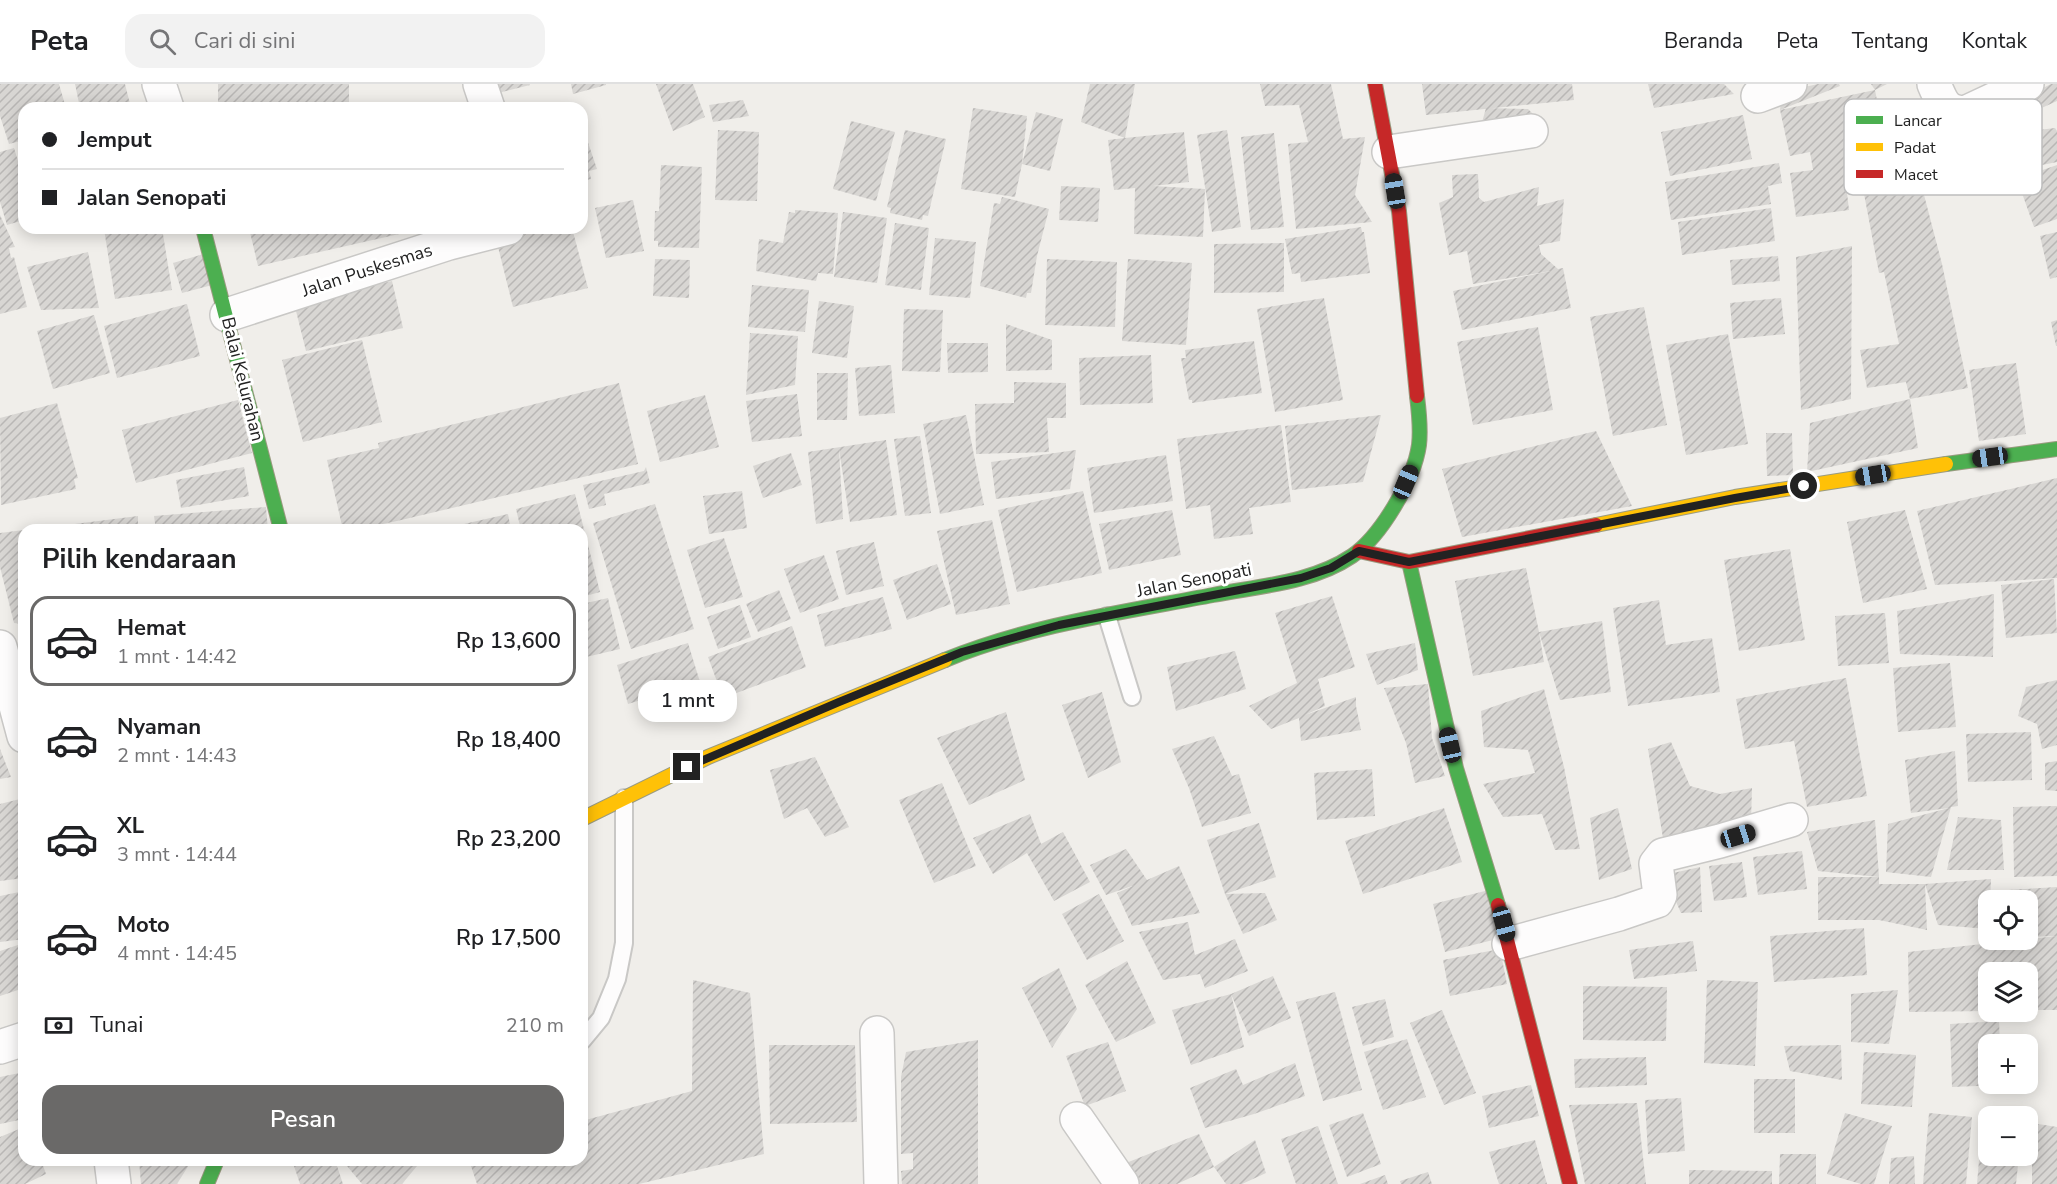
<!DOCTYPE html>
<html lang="id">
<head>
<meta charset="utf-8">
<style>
	body { margin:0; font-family:"Nunito Sans",sans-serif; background:#f2f2f2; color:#202124; height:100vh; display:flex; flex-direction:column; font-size:22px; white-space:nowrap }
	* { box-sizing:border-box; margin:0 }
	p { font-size:20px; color:#757577 }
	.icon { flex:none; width:33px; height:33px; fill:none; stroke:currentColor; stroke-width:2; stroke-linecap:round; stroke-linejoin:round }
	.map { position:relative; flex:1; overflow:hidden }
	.drawer { position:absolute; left:18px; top:440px; width:570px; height:642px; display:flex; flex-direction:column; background:#fff; border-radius:18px; box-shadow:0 3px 15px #0003 }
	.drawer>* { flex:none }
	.top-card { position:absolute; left:18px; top:18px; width:570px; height:132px; border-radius:18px; box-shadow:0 3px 15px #0003; display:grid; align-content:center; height:132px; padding:0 24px; background:#fff }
	.fabs { position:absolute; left:1978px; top:806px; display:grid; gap:12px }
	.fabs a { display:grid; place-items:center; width:60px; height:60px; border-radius:12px; background:#fff; box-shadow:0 3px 15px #0003; font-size:30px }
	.end { position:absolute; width:27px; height:27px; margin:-14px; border:8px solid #222; background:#fff; box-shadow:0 0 0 3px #fff }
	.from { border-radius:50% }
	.bubble { position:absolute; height:42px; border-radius:18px; background:#fff; box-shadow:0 3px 15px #0003; font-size:20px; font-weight:600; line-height:42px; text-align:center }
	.car { position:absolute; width:18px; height:36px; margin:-18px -9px; border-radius:8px; box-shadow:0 0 4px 2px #0007; background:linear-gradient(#222 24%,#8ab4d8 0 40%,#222 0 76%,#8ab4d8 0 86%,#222 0) }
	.top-card b { display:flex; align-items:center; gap:21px; height:57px; font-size:22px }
	.top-card b+b { border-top:2px solid #e0e0e0 }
	.top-card i { width:15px; height:15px; background:#202124 }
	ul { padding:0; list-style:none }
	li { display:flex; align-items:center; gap:18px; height:90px; margin:0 12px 9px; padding:0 12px; border:3px solid transparent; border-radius:18px }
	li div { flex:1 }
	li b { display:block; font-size:22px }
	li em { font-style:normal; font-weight:600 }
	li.on { border-color:#6a6968 }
	li>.icon { width:54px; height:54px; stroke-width:1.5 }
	h2 { padding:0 24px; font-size:27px; line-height:72px }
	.pay { display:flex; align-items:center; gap:15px; height:66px; padding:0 24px; font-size:22px }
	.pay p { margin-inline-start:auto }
	.action { display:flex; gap:12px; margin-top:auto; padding:12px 24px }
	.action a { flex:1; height:69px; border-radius:18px; background:#6a6968; color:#fff; font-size:24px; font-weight:600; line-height:69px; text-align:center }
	header { display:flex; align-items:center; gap:36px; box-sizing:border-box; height:84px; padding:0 30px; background:#fff; border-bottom:2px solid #e0e0e0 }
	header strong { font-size:28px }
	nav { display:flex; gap:33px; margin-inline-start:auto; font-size:21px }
	.search { width:420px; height:54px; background:#f2f2f2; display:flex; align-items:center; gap:15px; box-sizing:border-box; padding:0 21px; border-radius:18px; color:#757577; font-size:22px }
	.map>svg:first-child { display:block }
	.building { fill:url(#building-hatch) }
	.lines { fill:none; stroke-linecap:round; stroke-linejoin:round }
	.lane-casing { stroke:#c9c8c6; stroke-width:20 }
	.street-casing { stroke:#c9c8c6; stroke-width:36 }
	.fast-casing { stroke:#9a9b80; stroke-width:16 }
	.slow-casing { stroke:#9a9b80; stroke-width:16 }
	.jam-casing { stroke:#9a9b80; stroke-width:16 }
	.lane { stroke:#fdfcfc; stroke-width:16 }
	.street { stroke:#fdfcfc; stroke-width:33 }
	.fast { stroke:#4caf50; stroke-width:14 }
	.slow { stroke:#ffc107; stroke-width:14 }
	.jam { stroke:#c62828; stroke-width:14 }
	.route { stroke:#222; stroke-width:8 }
	.labels { text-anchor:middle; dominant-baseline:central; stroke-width:6; stroke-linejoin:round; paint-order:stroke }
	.street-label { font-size:18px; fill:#222; stroke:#fff }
	.key { fill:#fff; stroke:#bdbdbd; stroke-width:1.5 }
	.key-label { font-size:16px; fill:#222 }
</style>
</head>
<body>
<header>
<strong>Peta</strong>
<div class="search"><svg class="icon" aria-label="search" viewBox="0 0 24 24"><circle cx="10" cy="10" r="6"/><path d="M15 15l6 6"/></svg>Cari di sini</div>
<nav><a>Beranda</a><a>Peta</a><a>Tentang</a><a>Kontak</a></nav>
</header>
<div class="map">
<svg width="2057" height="1100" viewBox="0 0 2057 1100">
	<defs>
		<pattern id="building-hatch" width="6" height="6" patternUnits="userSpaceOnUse" patternTransform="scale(1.5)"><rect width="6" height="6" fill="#d8d6d3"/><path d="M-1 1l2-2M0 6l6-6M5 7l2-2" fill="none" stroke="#b9b7b5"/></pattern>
	</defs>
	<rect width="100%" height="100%" fill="#f0eeea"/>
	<!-- building -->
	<path class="building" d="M0 0H59L66 24H24V56L9 60 0 32Z
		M75 0H125L131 24H80Z
		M218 0H349V24H218Z
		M492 0H529L530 1 494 10Z
		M571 0H606V1L573 10Z
		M656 0H693L705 33 673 47Z
		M1090 0H1135L1125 54 1184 48 1189 98 1153 102 1205 105 1203 153 1134 150 1135 104 1114 106 1108 56 1125 54 1081 38Z
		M1260 0H1331L1343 55 1365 53 1355 111 1372 138 1296 145 1288 60 1308 58 1299 21 1265 22Z
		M1422 0H1572L1574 16 1426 31Z
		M1648 0H1724L1734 10 1654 24Z
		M1818 0H1839L1840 2 1780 26 1875 6 1871 0H1887L1875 6 1890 83 1845 92 1849 126 1796 133 1790 89 1813 86 1810 68 1790 72 1780 26 1782 8Z
		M2051 0H2057V17L2035 27 2027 12Z
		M743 16 749 32 713 38 709 21Z
		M973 24 1027 32 1022 80 1036 28 1063 35 1050 87 1022 80 1015 113 961 105Z
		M1486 24 1528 25 1537 34 1481 42Z
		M1743 31 1752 75 1670 92 1661 48Z
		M851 37 895 48 876 117 833 105Z
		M582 41 597 85 589 87 591 95 582 97Z
		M2055 44 2057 47V78L1988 92 1963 55Z
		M718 46 759 48 757 117 715 116Z
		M905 46 946 55 928 132 923 131 922 136 890 129 891 124 887 123Z
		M1227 46 1241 143 1212 148 1197 51Z
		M1274 49 1284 143 1251 146 1241 53Z
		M24 60V136L7 141 0 118V68L14 64 18 77 23 76 18 62Z
		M1779 79 1782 99 1768 102 1771 120 1671 136 1665 98Z
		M1916 80 1942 180 1968 304 1910 315 1918 364 1807 388 1810 339 1910 315 1906 298 1867 304 1860 266 1899 260 1884 188 1879 189 1861 94Z
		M661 81 702 83 699 164 658 163V157H654L655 127H659Z
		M2057 81V135L2034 143 2017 95Z
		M1478 90 1479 114 1484 118 1539 103 1537 122 1564 115 1560 157 1539 161 1541 170 1558 185 1563 184 1571 224 1462 246 1453 207 1551 187 1473 200 1467 167 1449 171 1439 119 1453 113 1452 91Z
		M1061 102 1100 104 1098 138 1059 136Z
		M1002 113 1049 125 1037 172 1031 209H1027L1026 214 980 202 994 119 1000 120Z
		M633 116 644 167 606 174 595 124Z
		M1771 124 1775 157 1682 171 1678 138Z
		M795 126 838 129 833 190 818 189 816 197 756 187 759 155 783 159 789 128 795 129Z
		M843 128 887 134 877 199 834 193Z
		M0 131 15 163 9 164 11 174 14 173 27 223 0 230Z
		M895 139 929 144 921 206 885 201Z
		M1361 143 1362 148H1364L1370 189 1301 198 1300 189 1292 190 1285 155Z
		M111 144H162L172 206 115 215 104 145Z
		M249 144H407L408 148 258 182Z
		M538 144H572L588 204 513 223 496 155Z
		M2057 148V193L2050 195 2040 152Z
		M935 154 976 158 970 214 929 211Z
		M1284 159V208L1214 209V160Z
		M1852 162 1851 315 1801 326 1796 173Z
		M88 168 99 224 41 226 27 183Z
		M207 169 216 200 182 209 173 179Z
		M1778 172 1780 197 1732 201 1730 176Z
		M655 175 690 176 689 214 653 212Z
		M1047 175 1117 178 1115 243 1045 241Z
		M1128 175 1192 179 1186 261 1122 257Z
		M392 197 403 244 306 267 294 219Z
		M752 201 809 206 805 248 748 243Z
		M1324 214 1343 316 1275 328 1257 225Z
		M1781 214 1785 250 1733 255 1730 219Z
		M819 217 854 222 847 274 812 269Z
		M187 220 200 272 117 294 104 242Z
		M1644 223 1667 341 1613 352 1590 233Z
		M904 225 943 226 940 288 902 287Z
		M94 231 110 289 53 305 37 247Z
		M2057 236V262H2056L2051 238Z
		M1006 240 1052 256V286L1006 287Z
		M1538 243 1553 326 1473 341 1457 258Z
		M750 249 798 252 795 301 746 311Z
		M1728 250 1748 360 1686 371 1666 261Z
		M362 256 382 338 303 358 282 276Z
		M1254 257 1262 309 1192 319V316H1189L1181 274H1186L1185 266Z
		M947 259H988V288L948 289Z
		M1151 271 1153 319 1080 321 1079 274Z
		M2016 279 2026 350 1979 357 1969 286Z
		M891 281 895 329 859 332 855 284Z
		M817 289H848L847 336H817Z
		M1014 298 1066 299V334H1047L1049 368 976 370 975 320 1014 319Z
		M619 299 638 380 397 437 354 446H343L327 376 379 364 378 359Z
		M797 310 802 352 752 358 746 317Z
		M705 311 719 363 660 378 647 327Z
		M238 316 252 369 136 399 122 346Z
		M57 319 78 394 74 395 76 405 1 421 0 334Z
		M966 331 984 421 940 430 923 340Z
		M1381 331 1363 398 1292 406 1285 342Z
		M1281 341 1291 418 1249 424 1253 450 1214 455 1210 421 1186 425 1177 355Z
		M1596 347 1632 422 1462 453 1442 385Z
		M1766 349H1792L1793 391 1767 392Z
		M920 352 931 429 905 432 894 355Z
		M886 356 897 431 850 438 839 365 843 435 816 440 808 368Z
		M1076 366 1070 405 996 415 991 378Z
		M791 369 802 401 763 414 753 382Z
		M1166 371 1173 417 1094 429 1087 384Z
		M244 383 249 412 181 424 176 396Z
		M646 383 650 399 604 410 606 421 589 425 583 401 644 387Z
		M2057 394V494L1935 501 1917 427Z
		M742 407 747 444 709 450 703 412Z
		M1083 407 1102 489 1017 508 998 426Z
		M575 410 600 508 582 513V446H521L516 425Z
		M655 420 694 545 631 565 593 439Z
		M266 423 268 446H156L154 432Z
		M1172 426 1181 471 1109 486 1099 440Z
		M1905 426 1927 505 1863 519 1847 438Z
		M508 430 511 446H442V445Z
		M138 432V446H43V444Z
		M992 436 1010 520 956 531 937 447Z
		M24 446V539L22 540 14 539 0 483V449Z
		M724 454 743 513 705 524 687 466Z
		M874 458 884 502 846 511 836 467Z
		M1790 465 1805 556 1739 567 1724 476Z
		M824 471 839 515 800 529 784 485Z
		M937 480 951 520 907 536 893 496Z
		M1526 484 1539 548 1602 537 1611 608 1560 616 1539 548 1544 578 1473 592 1455 497Z
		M2054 495 2057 549 2006 554 2001 501Z
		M779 506 791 535 758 548 746 520Z
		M1994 510 1993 573 1900 570 1897 527Z
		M1332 512 1355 583 1318 595 1325 622 1305 631 1356 613V622L1361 646 1301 657 1299 634 1271 645 1249 622 1297 599 1275 529Z
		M883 513 892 545 825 563 817 531Z
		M608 514 620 565 582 574V520Z
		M1659 516 1666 561 1712 554 1720 608 1628 622 1613 524Z
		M740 521 751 553 718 565 707 533Z
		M1885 529 1889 579 1838 582 1835 532Z
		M792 542 806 583 723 614 708 573Z
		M688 559 700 598 628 620 617 581Z
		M1415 559 1418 586 1377 601 1366 570Z
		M1235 567 1246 605 1176 627 1167 583Z
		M1950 579 1956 643 1898 648 1893 584Z
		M1846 594 1867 712 1807 723 1794 657 1745 665 1736 615Z
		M2057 596V661L2042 665 2037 640 2018 632 2026 603Z
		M1428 600 1432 654 1445 692 1415 699 1406 659 1384 604Z
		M1544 605 1564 683 1580 765 1555 766 1542 730 1503 733 1483 700 1535 689 1528 666 1484 663 1481 627Z
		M1102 608 1121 678 1088 694 1062 621Z
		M1006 628 1025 696 969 721 937 654Z
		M2031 648 2032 696 1968 698 1966 650Z
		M1214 652 1232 692 1239 690 1251 729 1202 743 1189 704 1172 665Z
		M1671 658 1690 702 1720 710 1752 704 1751 738 1663 754 1648 665Z
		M0 665 11 693 0 695Z
		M1955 667 1958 722 1951 723 1931 793 1886 788 1888 740 1949 724 1911 729 1905 676Z
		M815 673 849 743 825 753 807 724 784 735 770 686Z
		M2057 677V707L2045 706V679Z
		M1372 685 1375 732 1317 736 1314 689Z
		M942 699 976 782 934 799 899 716Z
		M20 715 24 727V794L0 797V720Z
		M2057 722V792L2014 793 2013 723Z
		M1444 724 1462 778 1363 810 1345 757Z
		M1618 724 1632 785 1599 796 1590 734Z
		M1030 730 1041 760 1063 748 1090 798 1054 817 1027 769 993 790 973 754Z
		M1958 733 2001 736 2004 786H1947Z
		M1875 736 1879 793 1818 787 1807 748Z
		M1259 739 1276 793 1225 810 1265 809 1277 836 1243 850 1225 810 1207 756Z
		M1126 765 1147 796 1179 782 1200 829 1132 842 1117 809 1135 801 1106 811 1090 781Z
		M1802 767 1807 805 1758 811 1753 773Z
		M1742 778 1747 813 1714 817 1709 782Z
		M1700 783 1702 828 1681 829 1664 791Z
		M1818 793H1879V800H1925L1927 846 1879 836H1818Z
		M1991 795 1989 845 1938 841 1925 800Z
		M2057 803V852L2028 853V816H1994L1991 807Z
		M1489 806 1501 854 1445 868 1433 820Z
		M24 807V855L0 858V812Z
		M1099 810 1124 857 1087 876 1062 830Z
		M1188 838 1195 871 1235 855 1248 887 1205 904 1200 890 1163 896 1139 848Z
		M1864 844 1867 891 1774 898 1770 852Z
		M2057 852V926H2028V888H1989V927L1909 928 1908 868Z
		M1693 857 1697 887 1634 895 1629 866Z
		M24 859V904L0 912V867Z
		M1500 865 1507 900 1450 912 1443 876Z
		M1127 877 1156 939 1116 958 1085 901Z
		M1059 884 1077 925 1052 964 1022 904Z
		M1273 892 1291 934 1249 952 1231 910Z
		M693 896 750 909 764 1070 639 1100H477L469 1076H582V1037L692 1007Z
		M1707 896 1758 898 1755 982 1704 979Z
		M1583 902 1667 903 1666 957 1583 956Z
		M1898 906 1889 960 1851 958V910Z
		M1335 908 1362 1006 1323 1017 1296 918Z
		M1231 910 1244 963 1191 981 1172 926Z
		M1385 915 1394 953 1363 962 1352 923Z
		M1442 926 1476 1009 1444 1021 1410 939Z
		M1999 937 2000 960H1989V999H2002V1001L1952 1003 1950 940Z
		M1407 955 1426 1013 1383 1026 1364 968Z
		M978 956V1100H902L901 1087 913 1085V1069L901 1070V993L906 968Z
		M1108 958 1126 1007 1085 1022 1066 972Z
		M769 961H855L857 1038 770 1040Z
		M1841 961 1842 996 1790 987 1784 962Z
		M1864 968 1916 971 1912 1023 1861 1020Z
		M1646 973 1647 1001 1575 1004 1574 975Z
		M1295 979 1305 1012 1254 1030 1205 1044 1190 1004 1236 985 1243 1001Z
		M24 988V1035L0 1040V993Z
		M1754 995H1795V1049H1754Z
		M1531 1001 1539 1032 1489 1044 1482 1012Z
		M1681 1014 1685 1067 1648 1070 1645 1016Z
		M1637 1019 1646 1100H1585L1569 1021Z
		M1363 1029 1381 1080 1347 1093 1329 1041Z
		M1845 1029 1892 1042 1874 1100H1861L1827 1090Z
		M1929 1029 1972 1033 1966 1100H1923Z
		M1983 1029 1994 1030V1032H1989V1071H2019L2016 1100H1977Z
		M2032 1039 2057 1043V1100H2032Z
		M1318 1042 1338 1100H1296L1281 1055Z
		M24 1043V1076H41L46 1090 25 1100H0V1053Z
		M1199 1050 1214 1083 1177 1100H1141L1126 1079Z
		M1255 1056 1266 1089 1242 1100H1226L1214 1083Z
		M1535 1056 1547 1100H1499L1489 1068Z
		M1780 1070H1816V1100H1779Z
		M1914 1072 1915 1100H1889L1891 1074Z
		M139 1076H192L177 1100H141Z
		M292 1076H335L343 1100H300Z
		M342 1076H422L402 1100H362Z
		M1689 1086 1772 1087V1100H1689Z
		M1428 1088 1432 1100H1401L1400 1097Z
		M1385 1091 1388 1100H1360Z"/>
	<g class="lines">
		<defs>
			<path id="lane" d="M1107 532 1132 613
				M582 957 601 934 617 895 624 859V714"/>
			<path id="street" d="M159 0 167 24
				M480 0 488 24
				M1934 0C1942 18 1944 28 1965 29L2027 0
				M1758 12 1790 0
				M1389 68 1531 47
				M227 231 449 159 508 144
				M0 563 24 652
				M1509 860 1619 830 1657 817 1660 811 1656 780 1663 771 1720 757 1791 736
				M877 949 881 1100
				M0 963 24 955
				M1077 1035 1122 1100
				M111 1076 114 1100"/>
			<path id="fast" d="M203 144 281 446
				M1946 380 2057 365
				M1409 478 1456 684 1498 821
				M945 576C1030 541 1124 528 1213 511 1259 502 1312 499 1352 472 1381 452 1414 396 1419 361 1421 345 1419 328 1417 312
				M207 1100 217 1076"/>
			<path id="slow" d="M1596 441 1735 413 1946 380
				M582 735 708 673 945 576"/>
			<path id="jam" d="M1375 0 1399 127 1417 312
				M1359 467 1409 478 1596 441
				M1498 821 1570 1100"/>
		</defs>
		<!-- lane casing -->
		<use href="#lane" class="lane-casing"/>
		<!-- street casing -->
		<use href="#street" class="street-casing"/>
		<!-- fast casing -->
		<use href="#fast" class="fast-casing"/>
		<!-- slow casing -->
		<use href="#slow" class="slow-casing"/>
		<!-- jam casing -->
		<use href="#jam" class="jam-casing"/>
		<!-- lane -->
		<use href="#lane" class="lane"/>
		<!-- street -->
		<use href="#street" class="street"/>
		<!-- fast -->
		<use href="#fast" class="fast"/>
		<!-- slow -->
		<use href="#slow" class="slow"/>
		<!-- jam -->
		<use href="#jam" class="jam"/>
	</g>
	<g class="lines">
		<!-- route -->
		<path class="route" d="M687 683 839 618 962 568 1059 541 1301 494 1331 484 1359 467 1409 478 1735 414 1804 402"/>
	</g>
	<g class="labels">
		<!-- street labels -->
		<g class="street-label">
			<text transform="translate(367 186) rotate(-18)">Jalan Puskesmas</text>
			<text transform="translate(243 295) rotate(76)">Balai Kelurahan</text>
			<text transform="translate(1194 496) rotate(-11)">Jalan Senopati</text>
		</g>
	</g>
	<!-- legend -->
	<rect x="1844" y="15" width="198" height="96" rx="9" class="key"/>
	<rect x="1856" y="32" width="27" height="8" fill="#4caf50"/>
	<rect x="1856" y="59" width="27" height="8" fill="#ffc107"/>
	<rect x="1856" y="86" width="27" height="8" fill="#c62828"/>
	<g class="key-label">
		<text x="1894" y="42">Lancar</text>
		<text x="1894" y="69">Padat</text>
		<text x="1894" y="96">Macet</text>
	</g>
</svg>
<div class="fabs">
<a><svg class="icon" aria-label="locate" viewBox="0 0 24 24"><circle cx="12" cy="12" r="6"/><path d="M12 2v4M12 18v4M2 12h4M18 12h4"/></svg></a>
<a><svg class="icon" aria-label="layers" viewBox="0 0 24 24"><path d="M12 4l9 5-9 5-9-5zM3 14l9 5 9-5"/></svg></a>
<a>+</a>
<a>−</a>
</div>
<i class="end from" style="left:1804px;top:402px"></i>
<i class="end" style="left:687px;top:683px"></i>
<div class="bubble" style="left:638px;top:596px;width:99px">1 mnt</div>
<i class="car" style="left:1395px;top:107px;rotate:351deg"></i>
<i class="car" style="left:1990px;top:373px;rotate:262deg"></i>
<i class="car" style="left:1873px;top:391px;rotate:260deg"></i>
<i class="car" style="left:1406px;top:398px;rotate:23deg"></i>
<i class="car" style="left:1450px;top:661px;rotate:347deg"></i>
<i class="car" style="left:1738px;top:752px;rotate:73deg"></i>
<i class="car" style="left:1504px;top:840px;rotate:165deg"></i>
<div class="top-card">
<b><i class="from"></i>Jemput</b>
<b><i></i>Jalan Senopati</b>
</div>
<section class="drawer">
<h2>Pilih kendaraan</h2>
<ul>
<li class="on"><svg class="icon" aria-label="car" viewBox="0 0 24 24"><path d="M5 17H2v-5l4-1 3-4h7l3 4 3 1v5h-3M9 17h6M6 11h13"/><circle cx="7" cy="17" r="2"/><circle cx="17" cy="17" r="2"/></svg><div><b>Hemat</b><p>1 mnt · 14:42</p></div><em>Rp 13,600</em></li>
<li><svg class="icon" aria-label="car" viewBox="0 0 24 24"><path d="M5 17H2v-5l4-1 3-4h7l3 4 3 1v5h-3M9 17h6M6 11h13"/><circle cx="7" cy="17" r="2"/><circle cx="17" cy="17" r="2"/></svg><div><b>Nyaman</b><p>2 mnt · 14:43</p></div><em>Rp 18,400</em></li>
<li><svg class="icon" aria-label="car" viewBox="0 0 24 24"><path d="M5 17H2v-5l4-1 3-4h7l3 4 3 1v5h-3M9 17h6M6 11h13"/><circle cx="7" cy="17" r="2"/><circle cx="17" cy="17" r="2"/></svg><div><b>XL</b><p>3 mnt · 14:44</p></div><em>Rp 23,200</em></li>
<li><svg class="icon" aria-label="car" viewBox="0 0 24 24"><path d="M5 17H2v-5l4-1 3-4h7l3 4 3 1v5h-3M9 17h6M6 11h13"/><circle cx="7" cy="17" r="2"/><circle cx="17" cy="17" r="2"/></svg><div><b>Moto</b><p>4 mnt · 14:45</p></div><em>Rp 17,500</em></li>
</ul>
<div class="pay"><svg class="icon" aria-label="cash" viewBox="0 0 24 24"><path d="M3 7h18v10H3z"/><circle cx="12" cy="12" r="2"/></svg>Tunai<p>210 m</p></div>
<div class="action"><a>Pesan</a></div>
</section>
</div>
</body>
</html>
